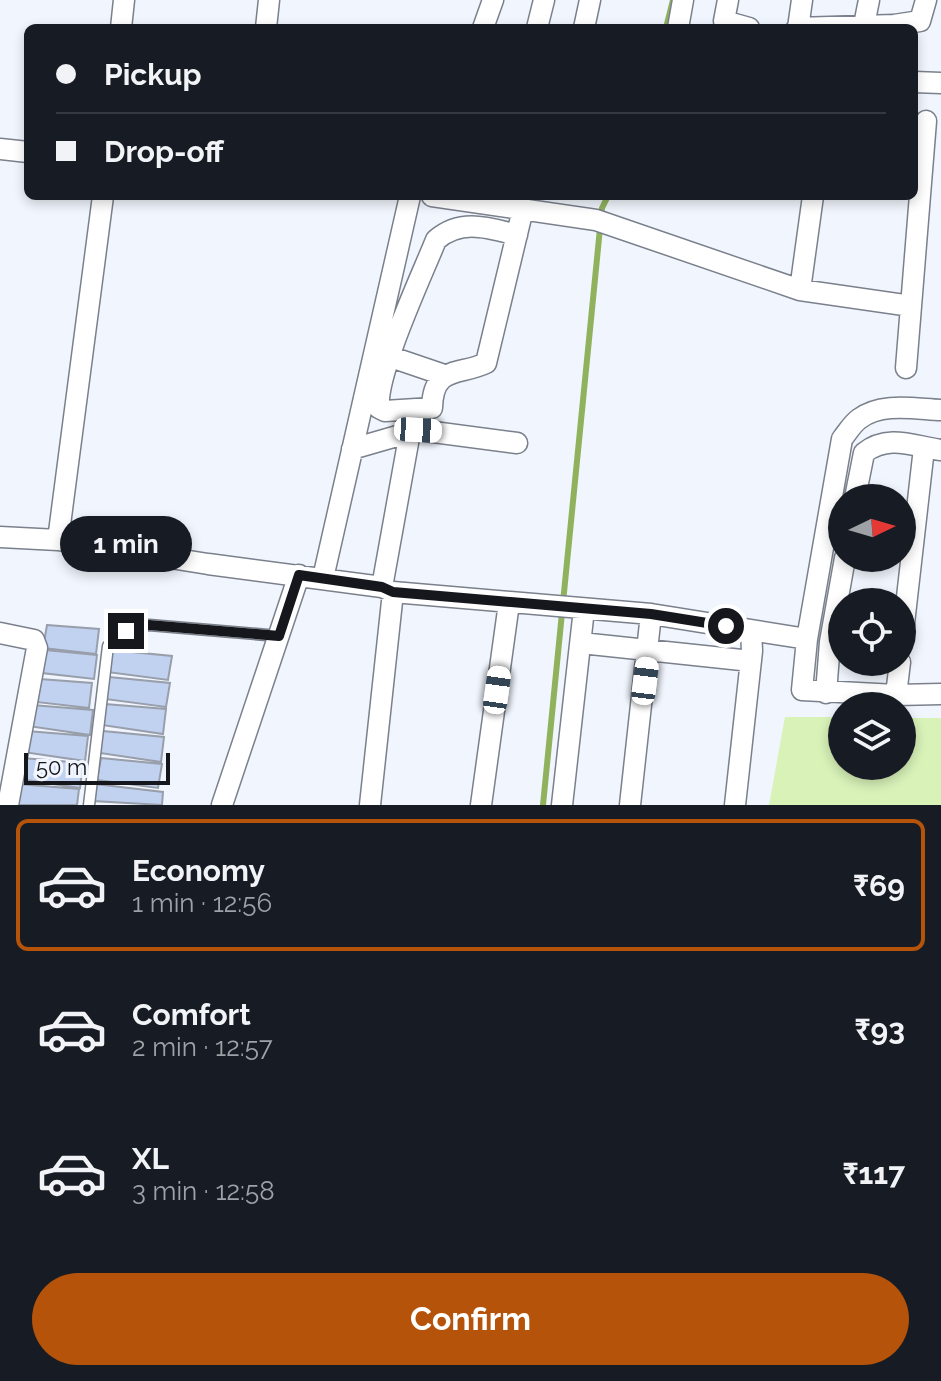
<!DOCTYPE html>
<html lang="en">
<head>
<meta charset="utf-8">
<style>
	body { margin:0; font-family:Raleway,sans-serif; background:#242831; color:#f1f3f6; height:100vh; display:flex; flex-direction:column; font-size:30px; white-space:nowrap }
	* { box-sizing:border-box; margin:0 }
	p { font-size:26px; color:#9ea1a6 }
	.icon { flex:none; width:44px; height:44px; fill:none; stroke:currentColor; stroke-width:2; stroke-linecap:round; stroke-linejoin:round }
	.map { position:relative; height:805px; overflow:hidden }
	.side { display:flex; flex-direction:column; background:#171b24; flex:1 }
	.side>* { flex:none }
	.top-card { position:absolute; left:24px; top:24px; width:894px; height:176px; border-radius:12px; box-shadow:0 4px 12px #0003; display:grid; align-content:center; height:176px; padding:0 32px; background:#171b24 }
	.needle { width:52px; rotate:85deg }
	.tools { position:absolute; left:828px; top:484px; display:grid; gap:16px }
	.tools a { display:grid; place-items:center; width:88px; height:88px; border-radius:50%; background:#171b24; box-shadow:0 4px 12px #0003; font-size:40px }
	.scale { position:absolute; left:24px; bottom:20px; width:146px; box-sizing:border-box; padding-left:8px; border:4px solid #15171c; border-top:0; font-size:22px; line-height:28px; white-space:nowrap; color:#15171c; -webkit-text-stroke:6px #f1f5fd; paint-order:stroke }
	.end { position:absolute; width:36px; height:36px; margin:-18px; border:10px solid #15171c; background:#fff; box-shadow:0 0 0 4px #fff }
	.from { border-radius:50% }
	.bubble { position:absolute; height:56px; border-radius:28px; background:#171b24; box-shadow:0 4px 12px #0003; font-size:26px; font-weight:700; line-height:56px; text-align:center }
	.car { position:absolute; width:24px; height:48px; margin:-24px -12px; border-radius:10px; box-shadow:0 0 6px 2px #0007; background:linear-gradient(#fff 24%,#345 0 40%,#fff 0 76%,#345 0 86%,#fff 0) }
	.top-card b { display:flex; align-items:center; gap:28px; height:76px; font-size:30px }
	.top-card b+b { border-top:2px solid #363941 }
	.top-card i { width:20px; height:20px; background:#f1f3f6 }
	ul { padding:14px 0 0; list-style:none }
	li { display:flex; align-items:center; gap:24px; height:132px; margin:0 16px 12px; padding:0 16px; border:4px solid transparent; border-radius:12px }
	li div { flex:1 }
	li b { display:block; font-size:30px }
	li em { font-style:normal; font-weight:700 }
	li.active { border-color:#b45309 }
	li>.icon { width:72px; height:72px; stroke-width:1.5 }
	.button { display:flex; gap:16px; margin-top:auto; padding:16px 32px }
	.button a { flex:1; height:92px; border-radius:48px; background:#b45309; color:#fff; font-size:32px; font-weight:700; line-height:92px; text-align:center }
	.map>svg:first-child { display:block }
	.green { fill:#d8f2b8 }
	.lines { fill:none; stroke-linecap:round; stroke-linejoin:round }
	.stream { stroke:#90b25d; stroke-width:6 }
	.building { fill:#c1d2f1; stroke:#989eaa; stroke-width:2 }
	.service-casing { stroke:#7a808c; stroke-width:13 }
	.minor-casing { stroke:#7a808c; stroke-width:23 }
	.service { stroke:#fff; stroke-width:10 }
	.minor { stroke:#fff; stroke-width:20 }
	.route { stroke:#15171c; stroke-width:10 }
</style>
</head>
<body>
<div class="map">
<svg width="941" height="805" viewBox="0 0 941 805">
	<rect width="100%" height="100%" fill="#f1f5fd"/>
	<!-- green -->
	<path class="green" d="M785 717H842V766H902V718H941V805H769Z"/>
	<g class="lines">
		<!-- stream -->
		<path class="stream" d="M666 28 673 0
			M543 805 602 208 608 196"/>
	</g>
	<!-- building -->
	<path class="building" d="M47 625 99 629 96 654 43 648Z
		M45 650 97 655 94 679 42 673Z
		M111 650 172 656 168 680 107 672Z
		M109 677 170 683 166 707 105 699Z
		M40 679 92 683 89 708 36 702Z
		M105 704 166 709 163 734 102 725Z
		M32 705 93 710 90 735 28 726Z
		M27 731 88 736 85 761 23 752Z
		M103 731 164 737 161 762 100 753Z
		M22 758 83 763 80 788 19 779Z
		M101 758 162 764 158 788 97 780Z
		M18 784 79 789 77 805H14Z
		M95 784 163 792 162 805 93 801Z"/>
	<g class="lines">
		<defs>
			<path id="service" d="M89 805 108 646 126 631 149 625 279 636"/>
			<path id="minor" d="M728 0 724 21 749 28
				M864 25 869 0
				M121 28 124 0
				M266 28 269 0
				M483 28 493 0
				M537 28 544 0
				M584 28 590 0
				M678 28 683 0
				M797 28 894 25 920 21 926 0
				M798 28 802 0
				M914 82 941 83
				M0 149 28 152
				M432 196 596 220 800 290 911 306
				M517 235C489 228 461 218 436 240 422 275 375 375 379 408L385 411 432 408C433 365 459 376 486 363L523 209
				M800 290 813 196
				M391 357 444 375
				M906 368 926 121
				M941 410C915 409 881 402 859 419 852 424 847 433 842 439L807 639 802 690 896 695 941 694
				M352 449 418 430 517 443
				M855 498 864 453C888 434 913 446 941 450
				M0 537 58 540 208 564 382 587 393 592 651 614 807 639
				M58 540 103 196
				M323 578 410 196
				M382 587 410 432
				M0 633 34 640 37 648 8 805
				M902 641 924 448
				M581 643 751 661
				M826 693 830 642 845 558
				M896 695 900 662
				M222 805 299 575
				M370 805 393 592
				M481 805 509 603
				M562 805 584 609
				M630 805 651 614
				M735 805 752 651 751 630"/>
		</defs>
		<!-- service casing -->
		<use href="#service" class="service-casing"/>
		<!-- minor casing -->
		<use href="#minor" class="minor-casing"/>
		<!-- service -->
		<use href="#service" class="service"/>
		<!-- minor -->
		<use href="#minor" class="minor"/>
	</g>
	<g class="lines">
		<!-- route -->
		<path class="route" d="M126 631 149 625 279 636 299 575 382 587 393 592 651 614 726 626"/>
	</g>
</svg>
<div class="tools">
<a><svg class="needle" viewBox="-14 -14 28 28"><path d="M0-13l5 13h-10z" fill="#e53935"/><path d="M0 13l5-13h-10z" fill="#9ea1a6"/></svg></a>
<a><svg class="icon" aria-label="locate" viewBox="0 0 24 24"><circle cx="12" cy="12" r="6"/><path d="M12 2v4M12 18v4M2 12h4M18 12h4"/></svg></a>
<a><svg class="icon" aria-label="layers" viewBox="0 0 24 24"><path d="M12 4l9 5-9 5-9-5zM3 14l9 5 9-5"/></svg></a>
</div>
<div class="scale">50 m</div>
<i class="end from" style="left:726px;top:626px"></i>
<i class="end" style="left:126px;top:631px"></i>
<div class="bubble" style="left:60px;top:516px;width:132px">1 min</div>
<i class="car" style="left:418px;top:430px;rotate:93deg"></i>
<i class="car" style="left:645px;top:681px;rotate:7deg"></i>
<i class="car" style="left:497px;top:690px;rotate:8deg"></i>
<div class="top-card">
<b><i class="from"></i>Pickup</b>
<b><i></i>Drop-off</b>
</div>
</div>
<section class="side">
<ul>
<li class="active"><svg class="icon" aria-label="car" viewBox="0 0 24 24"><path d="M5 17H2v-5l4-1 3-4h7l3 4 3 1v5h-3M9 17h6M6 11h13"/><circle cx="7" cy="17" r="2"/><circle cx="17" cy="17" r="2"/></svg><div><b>Economy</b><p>1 min · 12:56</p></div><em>₹69</em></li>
<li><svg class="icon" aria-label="car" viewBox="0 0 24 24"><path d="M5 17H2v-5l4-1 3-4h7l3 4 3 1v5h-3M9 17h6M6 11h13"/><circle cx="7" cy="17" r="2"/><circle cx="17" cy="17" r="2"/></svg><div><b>Comfort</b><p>2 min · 12:57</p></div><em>₹93</em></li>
<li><svg class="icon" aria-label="car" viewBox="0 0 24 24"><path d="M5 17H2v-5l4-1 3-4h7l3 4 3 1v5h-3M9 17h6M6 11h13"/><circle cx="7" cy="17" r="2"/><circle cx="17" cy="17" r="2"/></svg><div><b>XL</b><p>3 min · 12:58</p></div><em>₹117</em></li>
</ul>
<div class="button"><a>Confirm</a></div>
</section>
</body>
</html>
